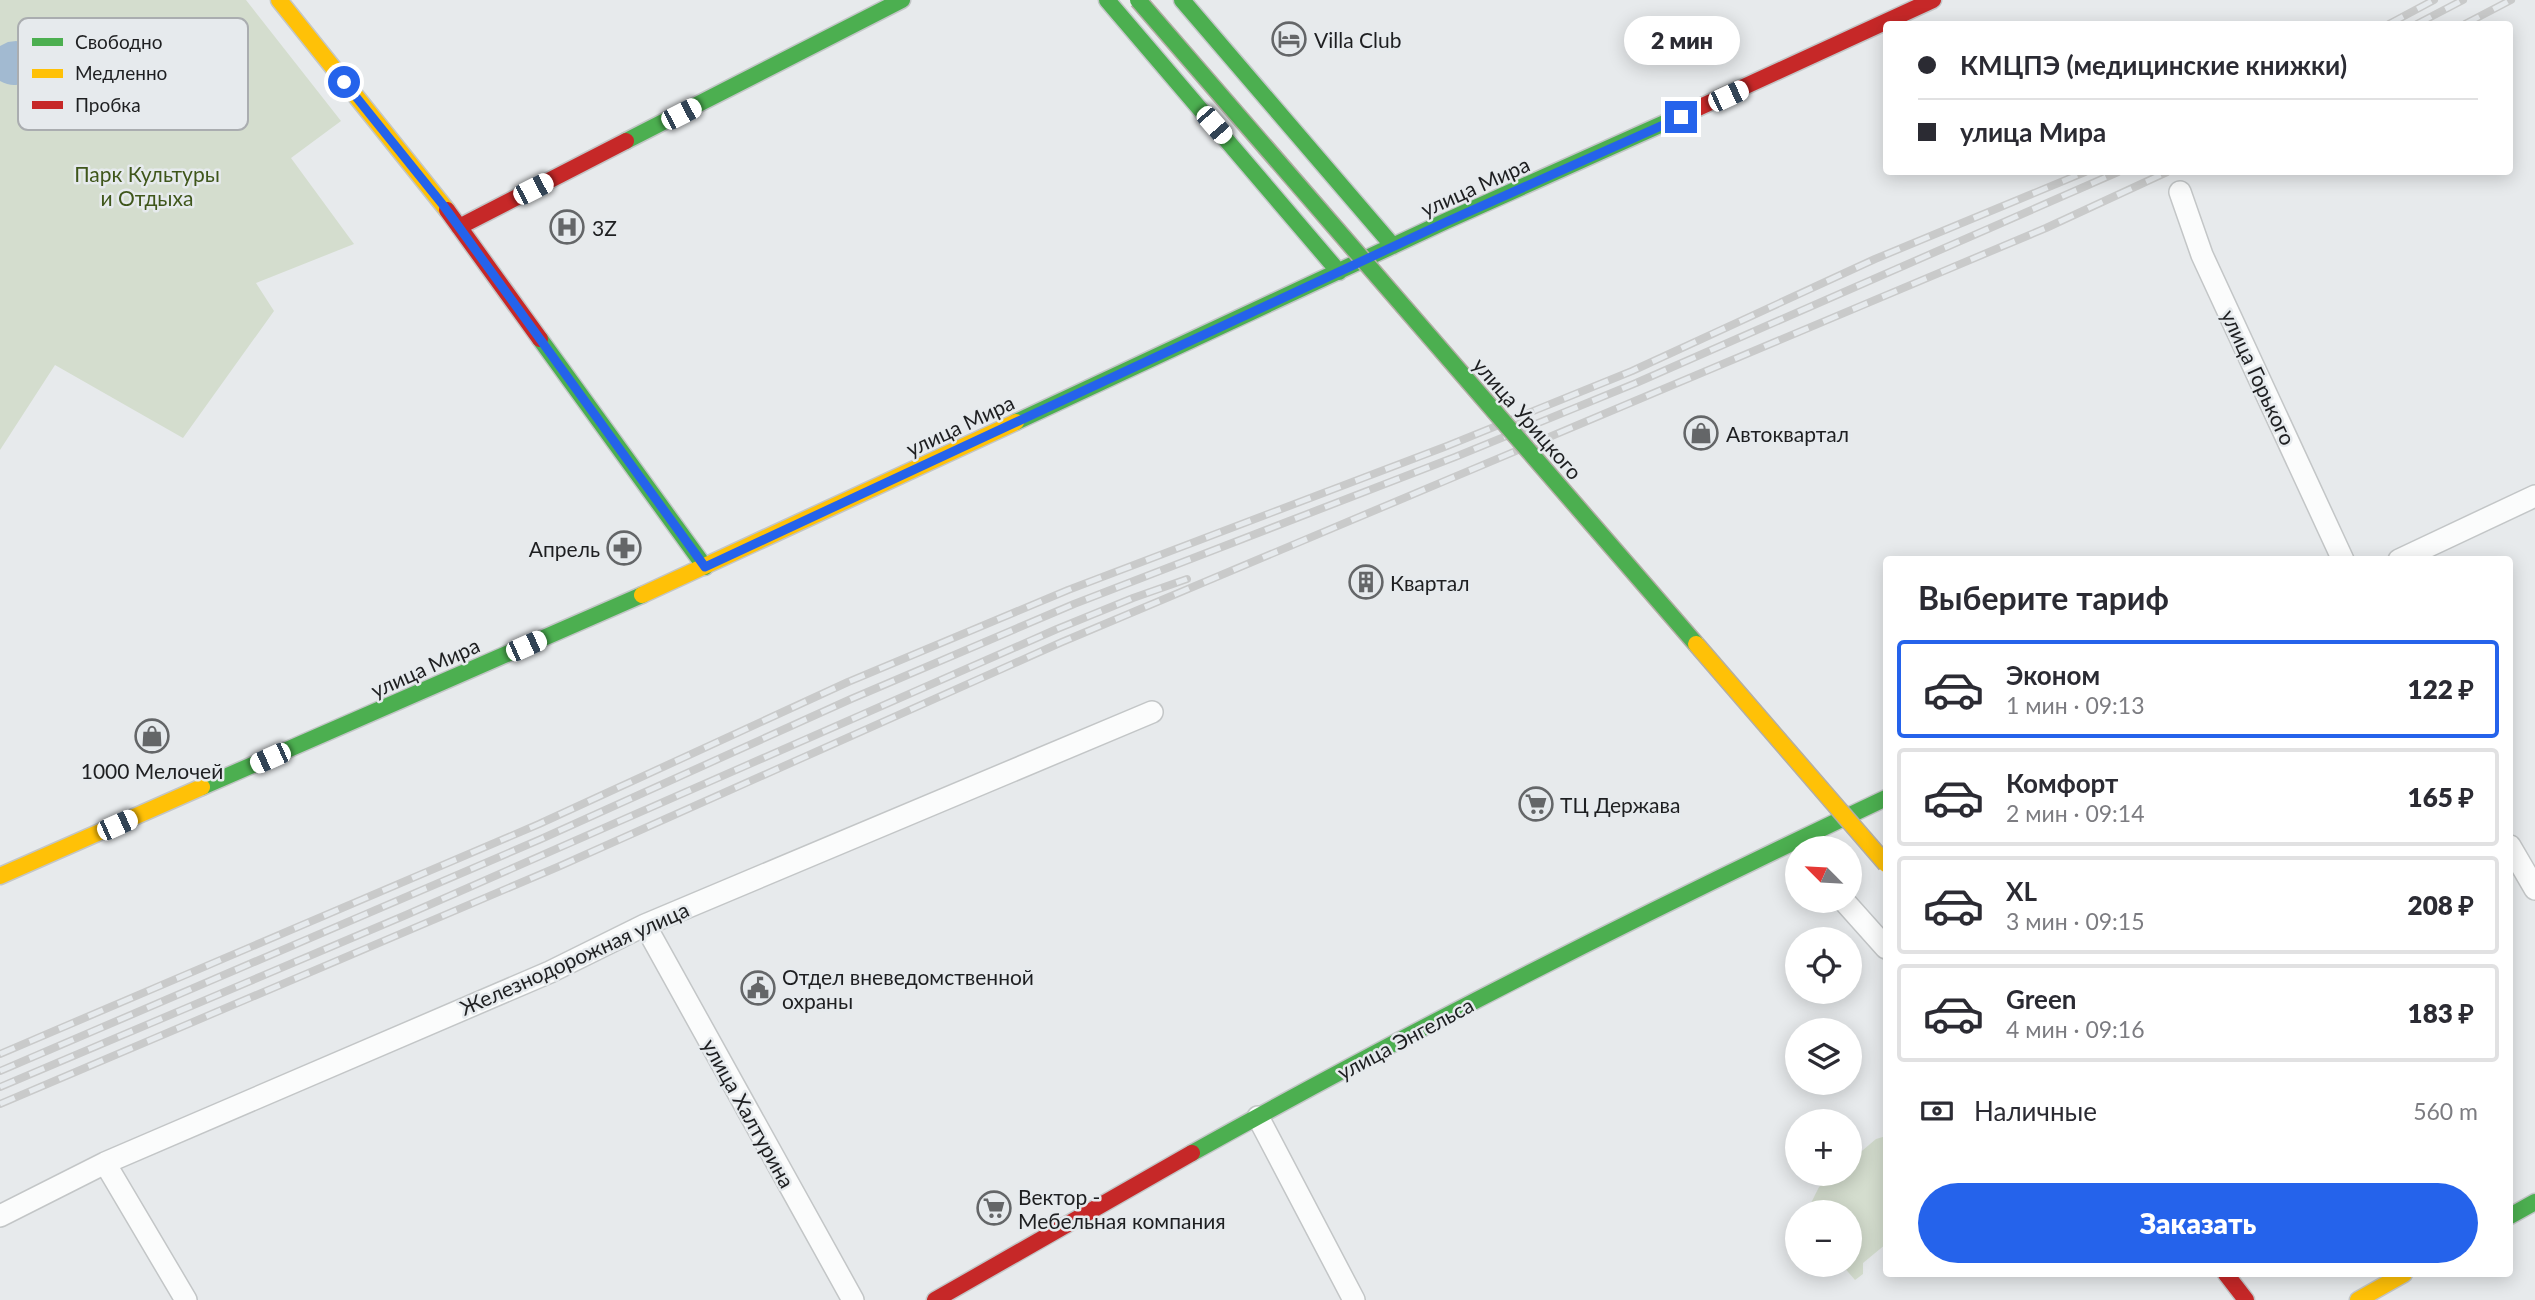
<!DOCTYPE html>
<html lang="ru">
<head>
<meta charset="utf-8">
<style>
	body { margin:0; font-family:Lato,sans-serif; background:#f2f2f3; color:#2b2b33; height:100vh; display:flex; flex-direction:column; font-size:26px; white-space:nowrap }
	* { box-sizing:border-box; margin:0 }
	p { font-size:23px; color:#7c7c81 }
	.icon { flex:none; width:38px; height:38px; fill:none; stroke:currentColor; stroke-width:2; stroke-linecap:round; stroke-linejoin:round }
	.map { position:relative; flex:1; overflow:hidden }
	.sheet { position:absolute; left:1883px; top:556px; width:630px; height:721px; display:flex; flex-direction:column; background:#fff; border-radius:7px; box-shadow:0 4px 18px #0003 }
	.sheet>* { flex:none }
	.top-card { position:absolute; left:1883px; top:21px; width:630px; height:154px; border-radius:7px; box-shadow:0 4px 18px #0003; display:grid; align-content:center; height:154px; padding:0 35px; background:#fff }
	.needle { width:46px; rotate:294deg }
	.buttons { position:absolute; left:1785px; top:836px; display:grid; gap:14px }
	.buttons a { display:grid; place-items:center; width:77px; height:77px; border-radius:50%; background:#fff; box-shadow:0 4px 18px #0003; font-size:35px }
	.end { position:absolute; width:32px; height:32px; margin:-16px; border:9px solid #2563eb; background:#fff; box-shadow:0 0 0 4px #fff }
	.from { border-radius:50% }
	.bubble { position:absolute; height:49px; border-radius:24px; background:#fff; box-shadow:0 4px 18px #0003; font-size:23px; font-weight:800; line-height:49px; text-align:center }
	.car { position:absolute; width:21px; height:42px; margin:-21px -10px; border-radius:9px; box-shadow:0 0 5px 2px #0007; background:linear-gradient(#fff 24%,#345 0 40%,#fff 0 76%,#345 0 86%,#fff 0) }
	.top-card b { display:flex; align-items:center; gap:24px; height:66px; font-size:26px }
	.top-card b+b { border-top:2px solid #e1e1e2 }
	.top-card i { width:18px; height:18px; background:#2b2b33 }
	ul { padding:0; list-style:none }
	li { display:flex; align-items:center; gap:21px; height:98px; margin:0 14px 10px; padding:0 21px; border:4px solid #e1e1e2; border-radius:7px }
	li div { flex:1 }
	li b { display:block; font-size:26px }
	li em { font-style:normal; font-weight:800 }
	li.selected { border-color:#2563eb }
	li>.icon { width:63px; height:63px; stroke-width:1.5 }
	h2 { padding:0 35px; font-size:32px; line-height:84px }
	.pay { display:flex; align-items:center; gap:18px; height:77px; padding:0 35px; font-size:26px }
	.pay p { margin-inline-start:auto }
	.button { display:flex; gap:14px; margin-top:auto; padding:14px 35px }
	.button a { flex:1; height:80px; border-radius:42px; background:#2563eb; color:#fff; font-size:28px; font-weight:800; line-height:80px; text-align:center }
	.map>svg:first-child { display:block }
	.green { fill:#d4ddce }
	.water { fill:#a2bad1 }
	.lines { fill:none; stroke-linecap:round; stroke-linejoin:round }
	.street-casing { stroke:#c3c6c7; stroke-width:24 }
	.fast-casing { stroke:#c3c6c7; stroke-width:19 }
	.slow-casing { stroke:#c3c6c7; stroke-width:19 }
	.jam-casing { stroke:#c3c6c7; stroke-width:19 }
	.street { stroke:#fbfcfc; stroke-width:21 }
	.fast { stroke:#4caf50; stroke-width:16 }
	.slow { stroke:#ffc107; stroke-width:16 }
	.jam { stroke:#c62828; stroke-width:16 }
	.rail-casing { stroke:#c9caca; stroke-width:8 }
	.rail { stroke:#e6eaed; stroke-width:5; stroke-dasharray:16; stroke-linecap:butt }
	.fast-bridge-casing { stroke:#b3aea6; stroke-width:19; stroke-linecap:butt }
	.slow-bridge-casing { stroke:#b3aea6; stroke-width:19; stroke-linecap:butt }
	.fast-bridge { stroke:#4caf50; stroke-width:16 }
	.slow-bridge { stroke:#ffc107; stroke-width:16 }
	.route { stroke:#2563eb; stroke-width:9 }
	.labels { text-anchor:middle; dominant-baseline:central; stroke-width:5; stroke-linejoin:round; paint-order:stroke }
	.poi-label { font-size:21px; fill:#1e1f21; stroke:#e6eaed; text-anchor:start }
	.park-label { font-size:21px; fill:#3f561b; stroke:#e6eaed }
	.street-label { font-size:21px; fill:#1e1f21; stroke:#e6eaed }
	.key { fill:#e6eaed; stroke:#aaadb0; stroke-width:2 }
	.key-label { font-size:19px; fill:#1e1f21 }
</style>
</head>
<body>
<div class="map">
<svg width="2535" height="1300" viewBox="0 0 2535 1300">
	<rect width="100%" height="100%" fill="#e7eaec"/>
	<!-- green -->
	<path class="green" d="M0 0H246L341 121 291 158 354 244 256 283 274 311 183 438 55 365 0 450Z
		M1886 1136V1244L1863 1263V1274L1855 1280 1842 1265H1850V1213H1806L1819 1187 1834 1174H1850V1161L1876 1139Z"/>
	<!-- water -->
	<path class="water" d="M16 41C52 51 32 99 0 81V46L8 42Z"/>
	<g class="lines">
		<defs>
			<path id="street" d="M2180 192 2202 255 2343 560
				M2399 560 2535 496
				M2510 846 2535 889
				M1844 901 1886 948
				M645 925 853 1300
				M1258 1117 1354 1300
				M105 1163 186 1300
				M0 1216 105 1163 550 972 645 925 1152 712"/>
			<path id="fast" d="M1107 0 1339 272
				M1182 0 1393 246
				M626 141 902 0
				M540 339 705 567
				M1016 422 1446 221 1698 108
				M202 787 642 595
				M1192 1153C1419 1026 1651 909 1886 798
				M2510 1216 2535 1202"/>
			<path id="slow" d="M279 0 447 210
				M642 595 1016 422
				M0 876 202 787
				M2358 1300 2404 1274"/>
			<path id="jam" d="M1698 108 1933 0
				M447 210 540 339
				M459 227 626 141
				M2226 1274 2246 1300
				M935 1300 1192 1153"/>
		</defs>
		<!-- street casing -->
		<use href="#street" class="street-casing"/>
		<!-- fast casing -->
		<use href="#fast" class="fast-casing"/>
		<!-- slow casing -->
		<use href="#slow" class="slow-casing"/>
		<!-- jam casing -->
		<use href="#jam" class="jam-casing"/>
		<!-- street -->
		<use href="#street" class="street"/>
		<!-- fast -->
		<use href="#fast" class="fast"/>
		<!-- slow -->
		<use href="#slow" class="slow"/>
		<!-- jam -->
		<use href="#jam" class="jam"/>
		<defs>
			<path id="rail" d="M2389 24 2434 0
				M2417 24 2463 0
				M2465 24 2511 0
				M0 1054 539 824 848 682 1068 590 1447 446 1632 371 1875 259 2085 172
				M0 1071 541 839 851 699 1074 604 1455 457 1636 383 2118 172
				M0 1087 406 915 1057 629 1133 598 1187 579
				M0 1104 560 866 1062 642 2046 228 2167 172"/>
		</defs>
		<!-- rail casing -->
		<use href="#rail" class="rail-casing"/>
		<!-- rail -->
		<use href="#rail" class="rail"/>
		<defs>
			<path id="fast-bridge" d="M1138 0 1696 644"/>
			<path id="slow-bridge" d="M1696 644 1886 864"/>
		</defs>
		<!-- fast-bridge casing -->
		<use href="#fast-bridge" class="fast-bridge-casing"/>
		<!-- slow-bridge casing -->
		<use href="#slow-bridge" class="slow-bridge-casing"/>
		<!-- fast-bridge -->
		<use href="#fast-bridge" class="fast-bridge"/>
		<!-- slow-bridge -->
		<use href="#slow-bridge" class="slow-bridge"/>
	</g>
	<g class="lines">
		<!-- route -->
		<path class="route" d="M344 82 443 205 705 567 1446 222 1681 117"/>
	</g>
	<!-- icons -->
	<defs>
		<symbol id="hotel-ring" viewBox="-11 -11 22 22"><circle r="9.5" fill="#e6eaed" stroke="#646668" stroke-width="1.5"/><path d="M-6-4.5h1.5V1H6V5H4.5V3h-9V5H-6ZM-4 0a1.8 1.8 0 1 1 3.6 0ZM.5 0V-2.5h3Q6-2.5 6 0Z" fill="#646668"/></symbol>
		<symbol id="hospital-ring" viewBox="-11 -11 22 22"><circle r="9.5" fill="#e6eaed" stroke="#646668" stroke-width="1.5"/><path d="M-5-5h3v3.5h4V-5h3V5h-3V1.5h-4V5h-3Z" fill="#646668"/></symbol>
		<symbol id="shop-ring" viewBox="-11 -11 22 22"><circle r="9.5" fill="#e6eaed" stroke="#646668" stroke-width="1.5"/><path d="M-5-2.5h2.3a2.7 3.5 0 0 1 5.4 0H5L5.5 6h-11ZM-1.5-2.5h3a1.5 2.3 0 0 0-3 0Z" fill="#646668"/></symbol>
		<symbol id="pharmacy-ring" viewBox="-11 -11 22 22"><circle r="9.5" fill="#e6eaed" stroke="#646668" stroke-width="1.5"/><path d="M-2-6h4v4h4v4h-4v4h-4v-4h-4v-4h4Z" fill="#646668"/></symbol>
		<symbol id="building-ring" viewBox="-11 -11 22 22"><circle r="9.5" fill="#e6eaed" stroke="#646668" stroke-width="1.5"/><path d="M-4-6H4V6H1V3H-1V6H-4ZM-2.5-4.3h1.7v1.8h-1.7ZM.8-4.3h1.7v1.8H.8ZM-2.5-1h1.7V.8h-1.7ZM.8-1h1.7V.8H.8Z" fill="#646668"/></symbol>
		<symbol id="supermarket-ring" viewBox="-11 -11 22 22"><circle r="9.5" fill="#e6eaed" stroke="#646668" stroke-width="1.5"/><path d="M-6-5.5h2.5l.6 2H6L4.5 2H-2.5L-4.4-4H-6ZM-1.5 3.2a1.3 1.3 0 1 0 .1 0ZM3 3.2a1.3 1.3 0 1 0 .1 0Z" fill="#646668"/></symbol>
		<symbol id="civic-ring" viewBox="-11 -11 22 22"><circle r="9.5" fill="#e6eaed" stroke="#646668" stroke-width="1.5"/><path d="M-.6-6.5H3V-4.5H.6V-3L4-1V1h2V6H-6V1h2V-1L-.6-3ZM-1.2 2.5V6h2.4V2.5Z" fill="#646668"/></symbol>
	</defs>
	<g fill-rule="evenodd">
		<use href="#hotel-ring" x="1270" y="20" width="38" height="38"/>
		<use href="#hospital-ring" x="548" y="208" width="38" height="38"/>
		<use href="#shop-ring" x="1682" y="414" width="38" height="38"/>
		<use href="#pharmacy-ring" x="605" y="529" width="38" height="38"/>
		<use href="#building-ring" x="1347" y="563" width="38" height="38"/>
		<use href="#shop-ring" x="133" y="717" width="38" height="38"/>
		<use href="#supermarket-ring" x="1517" y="785" width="38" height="38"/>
		<use href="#civic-ring" x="739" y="969" width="38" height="38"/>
		<use href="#supermarket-ring" x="975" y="1189" width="38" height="38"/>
	</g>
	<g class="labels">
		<!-- poi labels -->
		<g class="poi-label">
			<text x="1314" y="39">Villa Club</text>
			<text x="592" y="227">3Z</text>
			<text x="1726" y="433">Автоквартал</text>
			<text x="600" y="548" text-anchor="end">Апрель</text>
			<text x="1390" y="582">Квартал</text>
			<text x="152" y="770" text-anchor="middle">1000 Мелочей</text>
			<text x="1560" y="804">ТЦ Держава</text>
			<text x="782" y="976">Отдел вневедомственной<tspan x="782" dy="24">охраны</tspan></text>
			<text x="1018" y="1196">Вектор -<tspan x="1018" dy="24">Мебельная компания</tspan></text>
		</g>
		<!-- park labels -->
		<g class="park-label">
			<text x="147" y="173">Парк Культуры<tspan x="147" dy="24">и Отдыха</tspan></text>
		</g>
		<!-- street labels -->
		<g class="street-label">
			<text transform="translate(1475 186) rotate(-24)">улица Мира</text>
			<text transform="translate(2259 377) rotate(65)">улица Горького</text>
			<text transform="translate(1528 418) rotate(49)">улица Урицкого</text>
			<text transform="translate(960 425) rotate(-25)">улица Мира</text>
			<text transform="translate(425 667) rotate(-24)">улица Мира</text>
			<text transform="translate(574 958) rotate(-24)">Железнодорожная улица</text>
			<text transform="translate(1405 1038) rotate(-28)">улица Энгельса</text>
			<text transform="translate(749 1113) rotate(61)">улица Халтурина</text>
		</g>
	</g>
	<!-- legend -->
	<rect x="18" y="18" width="230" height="112" rx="10" class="key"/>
	<rect x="32" y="38" width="31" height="8" fill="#4caf50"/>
	<rect x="32" y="69" width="31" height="9" fill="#ffc107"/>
	<rect x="32" y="101" width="31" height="8" fill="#c62828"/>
	<g class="key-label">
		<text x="75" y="49">Свободно</text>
		<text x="75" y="80">Медленно</text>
		<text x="75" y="112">Пробка</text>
	</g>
</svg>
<div class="buttons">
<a><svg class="needle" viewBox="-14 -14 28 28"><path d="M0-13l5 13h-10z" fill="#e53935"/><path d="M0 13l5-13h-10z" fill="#7c7c81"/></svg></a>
<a><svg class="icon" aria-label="locate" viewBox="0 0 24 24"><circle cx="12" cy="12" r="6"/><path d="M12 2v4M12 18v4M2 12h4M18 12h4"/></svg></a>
<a><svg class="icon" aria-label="layers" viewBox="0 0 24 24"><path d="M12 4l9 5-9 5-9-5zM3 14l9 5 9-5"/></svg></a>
<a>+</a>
<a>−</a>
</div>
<i class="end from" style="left:344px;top:82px"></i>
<i class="end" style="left:1681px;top:117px"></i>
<div class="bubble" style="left:1624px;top:16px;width:116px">2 мин</div>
<i class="car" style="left:1728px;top:96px;rotate:65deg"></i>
<i class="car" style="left:681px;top:114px;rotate:63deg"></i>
<i class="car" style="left:1214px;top:125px;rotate:139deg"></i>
<i class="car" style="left:533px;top:189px;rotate:63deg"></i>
<i class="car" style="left:526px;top:646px;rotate:66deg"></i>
<i class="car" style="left:270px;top:758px;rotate:246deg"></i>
<i class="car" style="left:117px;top:825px;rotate:66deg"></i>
<div class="top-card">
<b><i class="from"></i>КМЦПЭ (медицинские книжки)</b>
<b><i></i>улица Мира</b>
</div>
<section class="sheet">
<h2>Выберите тариф</h2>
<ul>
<li class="selected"><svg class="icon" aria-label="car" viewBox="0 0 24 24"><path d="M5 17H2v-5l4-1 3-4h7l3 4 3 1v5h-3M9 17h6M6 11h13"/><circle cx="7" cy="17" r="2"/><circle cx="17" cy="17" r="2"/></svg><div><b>Эконом</b><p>1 мин · 09:13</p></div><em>122 ₽</em></li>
<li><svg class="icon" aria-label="car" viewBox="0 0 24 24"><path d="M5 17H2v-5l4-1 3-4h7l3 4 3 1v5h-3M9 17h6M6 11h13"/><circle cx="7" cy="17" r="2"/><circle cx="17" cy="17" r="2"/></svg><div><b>Комфорт</b><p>2 мин · 09:14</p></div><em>165 ₽</em></li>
<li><svg class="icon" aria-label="car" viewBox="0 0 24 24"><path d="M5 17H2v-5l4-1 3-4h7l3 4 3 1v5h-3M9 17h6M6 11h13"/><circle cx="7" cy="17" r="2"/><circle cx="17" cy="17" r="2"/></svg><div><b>XL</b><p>3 мин · 09:15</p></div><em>208 ₽</em></li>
<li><svg class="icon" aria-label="car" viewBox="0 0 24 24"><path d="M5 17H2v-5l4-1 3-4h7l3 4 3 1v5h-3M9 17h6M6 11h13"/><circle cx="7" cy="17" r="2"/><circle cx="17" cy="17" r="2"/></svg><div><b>Green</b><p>4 мин · 09:16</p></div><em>183 ₽</em></li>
</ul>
<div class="pay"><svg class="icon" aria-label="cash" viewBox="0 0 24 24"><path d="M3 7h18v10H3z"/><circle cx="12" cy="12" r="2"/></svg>Наличные<p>560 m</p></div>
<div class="button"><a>Заказать</a></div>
</section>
</div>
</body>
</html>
